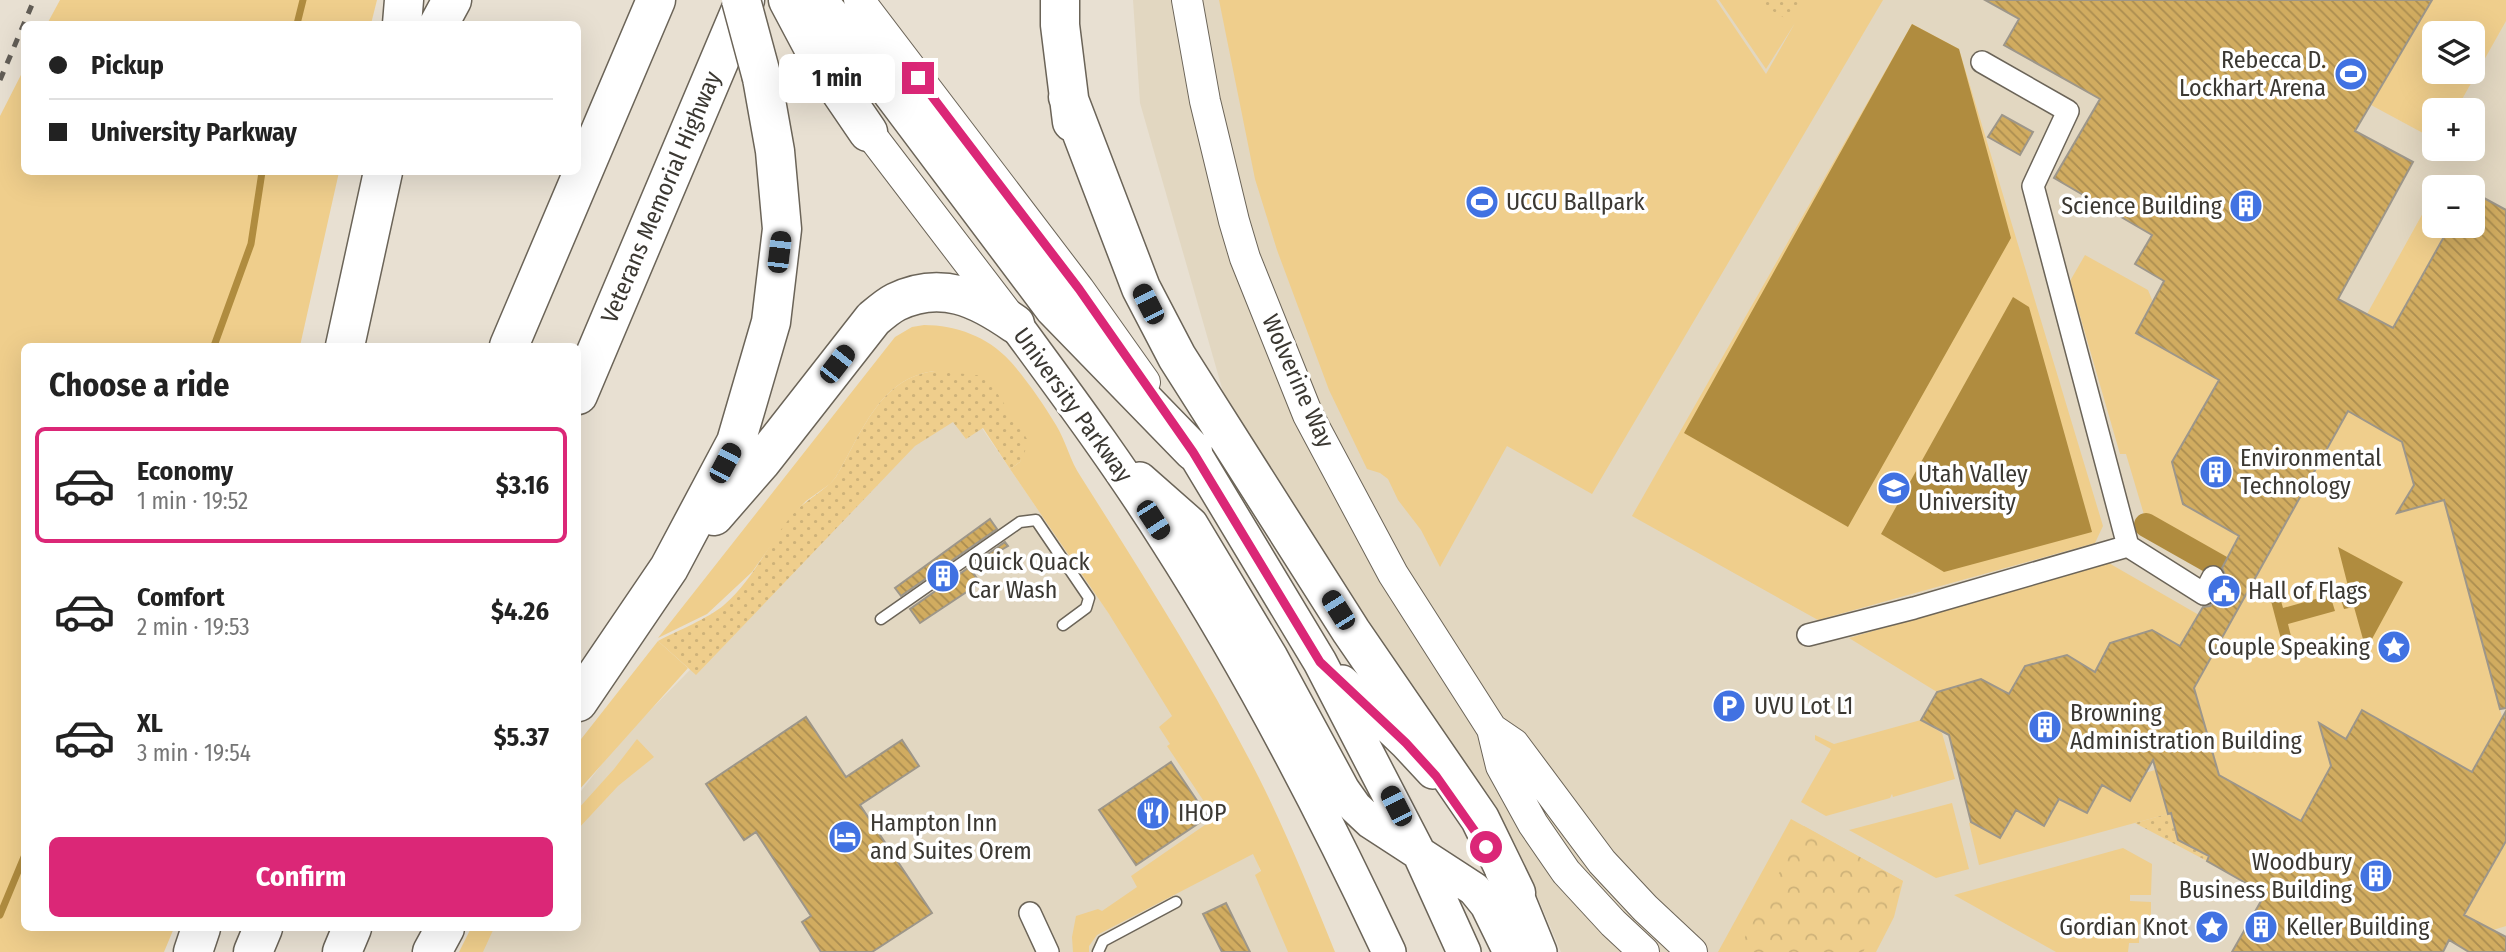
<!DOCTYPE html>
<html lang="en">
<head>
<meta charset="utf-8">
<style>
	body { margin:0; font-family:"Fira Sans Condensed",sans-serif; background:#f2f2f2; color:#222; height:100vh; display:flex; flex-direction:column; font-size:26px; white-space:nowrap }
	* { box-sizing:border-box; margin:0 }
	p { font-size:23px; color:#767676 }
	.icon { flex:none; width:38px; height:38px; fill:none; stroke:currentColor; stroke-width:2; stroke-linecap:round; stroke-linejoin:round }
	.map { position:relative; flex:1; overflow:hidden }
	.drawer { position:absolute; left:21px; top:343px; width:560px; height:588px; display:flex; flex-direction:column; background:#fff; border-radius:10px; box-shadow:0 7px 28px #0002 }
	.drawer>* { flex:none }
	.guide { position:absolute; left:21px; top:21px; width:560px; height:154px; border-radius:10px; box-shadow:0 7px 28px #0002; display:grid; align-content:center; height:154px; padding:0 28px; background:#fff }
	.buttons { position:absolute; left:2422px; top:21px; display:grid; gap:14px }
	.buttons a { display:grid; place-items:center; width:63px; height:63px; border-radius:10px; background:#fff; box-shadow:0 7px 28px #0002; font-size:35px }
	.end { position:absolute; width:32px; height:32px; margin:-16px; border:9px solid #db2777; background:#fff; box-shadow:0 0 0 4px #fff }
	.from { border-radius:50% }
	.bubble { position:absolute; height:49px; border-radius:10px; background:#fff; box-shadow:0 7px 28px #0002; font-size:23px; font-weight:700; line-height:49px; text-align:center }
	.car { position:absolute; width:21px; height:42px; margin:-21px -10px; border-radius:9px; box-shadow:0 0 5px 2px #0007; background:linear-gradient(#222 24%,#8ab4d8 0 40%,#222 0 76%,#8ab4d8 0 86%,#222 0) }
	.guide b { display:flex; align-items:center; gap:24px; height:66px; font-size:26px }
	.guide b+b { border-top:2px solid #e0e0e0 }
	.guide i { width:18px; height:18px; background:#222 }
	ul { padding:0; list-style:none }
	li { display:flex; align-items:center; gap:21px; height:116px; margin:0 14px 10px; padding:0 14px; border:4px solid transparent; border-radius:10px }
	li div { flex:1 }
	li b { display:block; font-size:26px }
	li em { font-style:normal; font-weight:700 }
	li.current { border-color:#db2777 }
	li>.icon { width:63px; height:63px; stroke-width:1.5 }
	h2 { padding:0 28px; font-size:32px; line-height:84px }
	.button { display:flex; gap:14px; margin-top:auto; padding:14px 28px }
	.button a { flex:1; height:80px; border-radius:10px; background:#db2777; color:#fff; font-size:28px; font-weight:700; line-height:80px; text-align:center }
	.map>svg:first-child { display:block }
	.built { fill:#e2d7c1; fill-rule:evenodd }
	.grass { fill:#efce8c; fill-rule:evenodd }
	.forest { fill:url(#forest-crowns) }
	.park { fill:url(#park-dots) }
	.water { fill:#b08c3f }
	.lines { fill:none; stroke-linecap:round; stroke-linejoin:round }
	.stream { stroke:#b08c3f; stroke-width:7 }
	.canal { stroke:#b08c3f; stroke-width:24 }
	.building { fill:url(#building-back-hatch); stroke:#9d9689; stroke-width:2 }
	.lane-casing { stroke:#6b6458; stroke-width:13 }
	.street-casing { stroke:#6b6458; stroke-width:24 }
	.secondary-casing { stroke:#6b6458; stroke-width:32 }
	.primary-casing { stroke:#6b6458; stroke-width:36 }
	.highway-casing { stroke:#6b6458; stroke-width:41 }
	.lane { stroke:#fff; stroke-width:10 }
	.street { stroke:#fff; stroke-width:21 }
	.secondary { stroke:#fff; stroke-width:30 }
	.primary { stroke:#fff; stroke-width:33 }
	.highway { stroke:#fff; stroke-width:38 }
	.rail { stroke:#625d56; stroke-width:5; stroke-dasharray:9 9; stroke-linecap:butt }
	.highway-bridge-casing { stroke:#6b6458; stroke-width:41; stroke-linecap:butt }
	.highway-bridge { stroke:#fff; stroke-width:38 }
	.route { stroke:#db2777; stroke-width:9 }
	.labels { text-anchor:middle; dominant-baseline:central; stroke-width:7; stroke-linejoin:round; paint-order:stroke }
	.poi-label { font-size:24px; fill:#3b3832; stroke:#fff; text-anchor:start }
	.street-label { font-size:24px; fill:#3b3832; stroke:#fff }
</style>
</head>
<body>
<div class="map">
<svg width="2506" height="952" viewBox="0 0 2506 952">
	<defs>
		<pattern id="forest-crowns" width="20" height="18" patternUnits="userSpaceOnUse" patternTransform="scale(1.75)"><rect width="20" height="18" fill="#efce8c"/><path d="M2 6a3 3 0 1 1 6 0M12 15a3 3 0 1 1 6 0" fill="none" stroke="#ceb279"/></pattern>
		<pattern id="park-dots" width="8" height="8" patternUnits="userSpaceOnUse" patternTransform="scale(1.75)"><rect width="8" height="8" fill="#efce8c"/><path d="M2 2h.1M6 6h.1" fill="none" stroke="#ceb279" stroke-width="1.8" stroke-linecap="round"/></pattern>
		<pattern id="building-back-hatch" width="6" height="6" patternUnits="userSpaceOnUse" patternTransform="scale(1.75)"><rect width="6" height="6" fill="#d1ac60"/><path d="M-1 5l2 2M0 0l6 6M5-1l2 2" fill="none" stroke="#ab8d50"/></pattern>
	</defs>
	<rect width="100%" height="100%" fill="#e8e0d2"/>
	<!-- built -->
	<path class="built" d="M1133 0H2506V952H1561L1538 898 1486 807 1340 582 1224 395 1140 103ZM2434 33H2473V72H2434ZM2434 110H2473V149H2434ZM2434 187H2473V226H2434Z
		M960 396 1234 796 1289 952H474L484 928H578V795L619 742Z"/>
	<!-- grass -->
	<path class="grass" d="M60 0H377L371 24H47Z
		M1219 0H1716L1766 74 1795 23 1766 69 1719 0H1883L1592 494 1507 446 1440 567 1421 530 1398 500 1388 479 1380 473 1367 469 1329 390 1277 250 1255 179Z
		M2432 0H2506V21L2456 110H2434V139L2371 105ZM2434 33H2473V72H2434Z
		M1912 24 1959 49 2103 526 2095 543 1818 620 1632 516Z
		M24 69V172H339L300 346H24V928H174L164 952H0V116Z
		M2434 193V226H2450L2393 328 2367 314Z
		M2085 255 2148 290 2153 302 2136 334 2220 380 2172 462 2183 504 2239 536 2224 565 2145 518 2126 454H2120L2070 281Z
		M924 325C956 325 988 337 1009 360 1024 376 1045 406 1056 425 1066 441 1070 461 1081 477 1143 575 1206 674 1259 778 1287 834 1311 893 1335 952H1288L1255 875 1261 871 1253 854 1097 935 1089 946V952H1073L1072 937 1076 916 1098 909 1102 911 1137 887 1131 876 1215 818 1167 746 1170 744 1159 727 1172 716 1109 614 1010 469 1020 462 1022 453 935 371C879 378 862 433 836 477L830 484 806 501 793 515 752 572 707 614 658 638 895 337 912 327Z
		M2348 411 2402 442 2414 485 2398 513 2444 500 2502 717 2472 772 2362 710 2346 739 2320 724 2331 766 2301 821 2219 775 2194 688Z
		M2107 562 2199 615 2180 646 2152 630 2110 643 2095 672 2067 655 2025 666 2009 694 1981 679 1937 692 1849 638Z
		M658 641 688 668 578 791V743Z
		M1921 720 1942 733 1955 779 1893 797 1892 794 1890 798 1826 816 1801 802 1831 749 1815 740V735L1834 744Z
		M637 739 654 757 618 786 578 829V809L614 769Z
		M2157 766 2167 799 2164 800 2168 814 1979 865 1969 823 1971 822 2000 838 2016 810 2044 825 2059 799 2087 813 2102 785 2130 800 2145 773 2155 770Z
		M1952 803 1969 869 1936 878 1849 830Z
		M1791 819 1903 881 1894 917 1876 952H1718Z
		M2506 841V926L2493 930 2464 915Z
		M2123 848 2152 864 2151 895H2130V901L2151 902V924H2139V943H2129L2128 952H2056L1954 895Z
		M471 928H494L483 952H459Z"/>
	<!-- forest -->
	<path class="forest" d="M1804 826 1903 881 1863 952H1737Z"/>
	<!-- park -->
	<path class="park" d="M1753 0H1802L1790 21Z
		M935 371 986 376 1029 442 1020 462 1010 469 983 428 966 439 953 422 915 446 696 675 658 641C677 631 709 618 724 605 753 580 768 544 792 515 805 500 824 492 836 477 862 433 879 378 935 371Z
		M2171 813 2178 840 2209 856 2207 861 2135 823Z"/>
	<!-- water -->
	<path class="water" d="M1912 24 1959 49 2011 238 1848 527 1684 433Z
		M2013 297 2029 307 2092 532 1944 572 1881 534Z
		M2338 547 2403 582 2366 650 2354 607 2344 609 2339 594 2349 590Z
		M2259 582 2279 594 2283 608 2330 595 2335 611 2288 624 2291 636 2281 639 2271 601 2254 591Z"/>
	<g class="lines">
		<!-- stream -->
		<path class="stream" d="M297 24 303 0
			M214 346 251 244 262 172
			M0 915 24 857"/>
		<!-- canal -->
		<path class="canal" d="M2146 525 2222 568"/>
	</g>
	<!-- building -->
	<path class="building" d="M1985 0H2432L2355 131 2413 162 2338 299 2393 328 2450 226H2473V192L2506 210V708L2500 709 2444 500 2397 513 2414 485 2402 442 2348 411 2194 688 2219 775 2301 821 2331 766 2319 723 2346 739 2362 710 2472 772 2506 711V841L2464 915 2506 937V952H2469L2449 940 2443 952H2232L2265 894 2207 861 2209 856 2178 840 2171 813 2168 814 2153 760 2130 801 2102 785 2087 813 2059 799 2044 826 2016 810 2000 838 1971 822 1949 735 1921 720 1937 692 1981 679 2009 694 2025 666 2067 655 2095 672 2110 643 2152 630 2180 646 2203 607 2210 606 2216 600 2226 577 2222 568 2239 536 2183 504 2172 462 2219 380 2136 333 2164 281 2135 264 2152 235 2054 178 2100 99 2004 45 2019 19Z
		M2002 115 2033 132 2020 155 1988 137Z
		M990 519 997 529 901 596 895 588Z
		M1005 542 1008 546 970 568 980 583 920 623 910 609Z
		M806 717 846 777 902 740 919 766 860 805 932 913 872 952H821L802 922 811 916 756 832 744 840 706 784Z
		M1171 762 1208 817 1136 865 1099 810Z
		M1226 903 1250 952H1222L1203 914Z"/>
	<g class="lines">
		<defs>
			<path id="lane" d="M881 619 1020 522 1036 520 1089 598 1086 608 1063 625
				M1098 952 1103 941 1176 902"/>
			<path id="street" d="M2128 546 2204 594 2213 577
				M1808 635 1914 608 2128 546 2033 186 2068 111 1982 62
				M1030 913 1048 952"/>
			<path id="secondary" d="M859 0 1079 289 1145 382
				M1187 0 1205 101 1234 221 1245 258 1308 415 1393 574 1492 729 1501 766 1533 824 1566 872 1613 923 1644 952
				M855 114 1010 317
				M1492 729 1514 744 1602 862 1645 908 1692 952"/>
			<path id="primary" d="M1015 324C1067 395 1120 466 1167 541 1251 672 1323 811 1389 952
				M1193 451 1320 662 1420 855 1464 952
				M1140 479 1191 524 1271 657 1343 790 1355 807 1371 822 1474 889 1487 905 1510 952
				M1342 682 1406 743 1433 772
				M1502 871 1516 893 1540 952"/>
			<path id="highway" d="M788 0 823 66 868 132
				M817 0 879 75 1054 308 1193 451
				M1060 0V25L1072 122
				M402 24 404 0
				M439 24 452 0
				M1068 97 1141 288 1177 357 1351 631 1480 819 1516 893
				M345 346 383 172
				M509 346 656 0
				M578 395 745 0
				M714 516 761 462 873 319C880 313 888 306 896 302 941 280 978 298 1015 324
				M578 702 669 568 736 442 771 322 782 229 775 151 762 78
				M193 952 201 928
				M253 952 263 928
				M342 952 352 928
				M432 952 445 928"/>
		</defs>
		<!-- lane casing -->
		<use href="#lane" class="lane-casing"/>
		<!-- street casing -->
		<use href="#street" class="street-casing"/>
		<!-- secondary casing -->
		<use href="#secondary" class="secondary-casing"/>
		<!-- primary casing -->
		<use href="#primary" class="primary-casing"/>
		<!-- highway casing -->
		<use href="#highway" class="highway-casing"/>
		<!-- lane -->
		<use href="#lane" class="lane"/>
		<!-- street -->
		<use href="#street" class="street"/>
		<!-- secondary -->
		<use href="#secondary" class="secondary"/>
		<!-- primary -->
		<use href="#primary" class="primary"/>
		<!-- highway -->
		<use href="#highway" class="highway"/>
		<!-- rail -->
		<path class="rail" d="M0 80 34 0"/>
		<defs>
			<path id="highway-bridge" d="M741 0 762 78"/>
		</defs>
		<!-- highway-bridge casing -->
		<use href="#highway-bridge" class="highway-bridge-casing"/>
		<!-- highway-bridge -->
		<use href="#highway-bridge" class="highway-bridge"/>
	</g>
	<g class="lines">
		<!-- route -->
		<path class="route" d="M918 78 1079 289 1193 452 1320 662 1406 743 1436 776 1486 847"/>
	</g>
	<!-- icons -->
	<defs>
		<symbol id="stadium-disc" viewBox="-11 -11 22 22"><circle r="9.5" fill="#4172e2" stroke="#fff"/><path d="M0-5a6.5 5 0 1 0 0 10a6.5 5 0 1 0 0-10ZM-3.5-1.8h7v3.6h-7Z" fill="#fff"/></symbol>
		<symbol id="building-disc" viewBox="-11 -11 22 22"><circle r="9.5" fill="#4172e2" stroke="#fff"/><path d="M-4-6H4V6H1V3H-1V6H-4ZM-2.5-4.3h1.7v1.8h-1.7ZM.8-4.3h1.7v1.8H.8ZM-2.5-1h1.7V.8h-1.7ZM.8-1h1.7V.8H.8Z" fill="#fff"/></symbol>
		<symbol id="university-disc" viewBox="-11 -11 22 22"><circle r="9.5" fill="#4172e2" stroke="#fff"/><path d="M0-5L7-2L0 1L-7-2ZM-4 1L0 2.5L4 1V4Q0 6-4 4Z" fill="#fff"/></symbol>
		<symbol id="civic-disc" viewBox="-11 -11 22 22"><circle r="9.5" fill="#4172e2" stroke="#fff"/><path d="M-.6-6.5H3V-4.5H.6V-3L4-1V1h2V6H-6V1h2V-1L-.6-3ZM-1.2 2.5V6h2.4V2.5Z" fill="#fff"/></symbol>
		<symbol id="sight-disc" viewBox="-11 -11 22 22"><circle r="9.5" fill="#4172e2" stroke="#fff"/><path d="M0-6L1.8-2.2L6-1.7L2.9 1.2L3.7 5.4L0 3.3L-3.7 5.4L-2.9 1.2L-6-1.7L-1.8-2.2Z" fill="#fff"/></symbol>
		<symbol id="parking-disc" viewBox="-11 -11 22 22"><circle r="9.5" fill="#4172e2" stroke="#fff"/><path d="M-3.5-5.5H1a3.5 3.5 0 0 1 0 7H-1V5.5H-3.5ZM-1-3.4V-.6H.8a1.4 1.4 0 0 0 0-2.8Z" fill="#fff"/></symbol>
		<symbol id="restaurant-disc" viewBox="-11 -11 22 22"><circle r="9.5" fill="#4172e2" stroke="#fff"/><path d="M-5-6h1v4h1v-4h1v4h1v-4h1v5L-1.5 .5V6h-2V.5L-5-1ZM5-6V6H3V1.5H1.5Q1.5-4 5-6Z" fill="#fff"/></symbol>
		<symbol id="hotel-disc" viewBox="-11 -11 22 22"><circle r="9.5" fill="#4172e2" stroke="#fff"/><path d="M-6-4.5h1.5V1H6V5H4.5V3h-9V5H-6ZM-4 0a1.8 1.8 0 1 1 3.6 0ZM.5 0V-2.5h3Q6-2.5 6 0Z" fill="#fff"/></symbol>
	</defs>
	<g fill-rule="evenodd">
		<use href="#stadium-disc" x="2332" y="55" width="38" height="38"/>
		<use href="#stadium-disc" x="1463" y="183" width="38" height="38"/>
		<use href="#building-disc" x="2227" y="187" width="38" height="38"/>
		<use href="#building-disc" x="2197" y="453" width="38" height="38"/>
		<use href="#university-disc" x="1875" y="469" width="38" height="38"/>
		<use href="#building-disc" x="924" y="557" width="38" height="38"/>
		<use href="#civic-disc" x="2205" y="572" width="38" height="38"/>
		<use href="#sight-disc" x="2375" y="628" width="38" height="38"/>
		<use href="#parking-disc" x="1710" y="687" width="38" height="38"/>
		<use href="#building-disc" x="2026" y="708" width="38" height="38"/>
		<use href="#restaurant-disc" x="1134" y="794" width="38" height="38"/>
		<use href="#hotel-disc" x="826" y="818" width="38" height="38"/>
		<use href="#building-disc" x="2357" y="857" width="38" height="38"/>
		<use href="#sight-disc" x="2193" y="908" width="38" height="38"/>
		<use href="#building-disc" x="2242" y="908" width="38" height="38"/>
	</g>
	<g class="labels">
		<!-- poi labels -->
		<g class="poi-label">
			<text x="2326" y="60" text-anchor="end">Rebecca D.<tspan x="2326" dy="28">Lockhart Arena</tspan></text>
			<text x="1506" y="202">UCCU Ballpark</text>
			<text x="2222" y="206" text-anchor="end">Science Building</text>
			<text x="2240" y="458">Environmental<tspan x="2240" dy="28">Technology</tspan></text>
			<text x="1918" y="474">Utah Valley<tspan x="1918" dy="28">University</tspan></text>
			<text x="968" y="562">Quick Quack<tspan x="968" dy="28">Car Wash</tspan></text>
			<text x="2248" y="591">Hall of Flags</text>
			<text x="2370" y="647" text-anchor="end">Couple Speaking</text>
			<text x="1754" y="706">UVU Lot L1</text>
			<text x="2070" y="713">Browning<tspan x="2070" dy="28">Administration Building</tspan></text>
			<text x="1178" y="813">IHOP</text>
			<text x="870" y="823">Hampton Inn<tspan x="870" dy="28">and Suites Orem</tspan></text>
			<text x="2352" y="862" text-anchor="end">Woodbury<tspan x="2352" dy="28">Business Building</tspan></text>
			<text x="2188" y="927" text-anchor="end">Gordian Knot</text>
			<text x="2286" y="927">Keller Building</text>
		</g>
		<!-- street labels -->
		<g class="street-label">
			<text transform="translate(661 197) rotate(-67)">Veterans Memorial Highway</text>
			<text transform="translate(1298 381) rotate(66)">Wolverine Way</text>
			<text transform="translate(1073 405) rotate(54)">University Parkway</text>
		</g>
	</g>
</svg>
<div class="buttons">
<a><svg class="icon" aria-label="layers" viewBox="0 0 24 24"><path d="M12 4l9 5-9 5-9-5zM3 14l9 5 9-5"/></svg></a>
<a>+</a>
<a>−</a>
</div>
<i class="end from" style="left:1486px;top:847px"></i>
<i class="end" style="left:918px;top:78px"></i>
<div class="bubble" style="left:779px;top:54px;width:116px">1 min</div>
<i class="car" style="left:779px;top:252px;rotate:7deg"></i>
<i class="car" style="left:1148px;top:304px;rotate:333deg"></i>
<i class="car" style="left:837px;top:364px;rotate:38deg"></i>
<i class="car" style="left:725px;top:463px;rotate:28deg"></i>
<i class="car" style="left:1153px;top:520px;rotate:147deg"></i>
<i class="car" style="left:1338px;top:610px;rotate:328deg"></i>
<i class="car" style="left:1396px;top:806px;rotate:333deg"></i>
<div class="guide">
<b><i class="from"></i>Pickup</b>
<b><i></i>University Parkway</b>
</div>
<section class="drawer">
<h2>Choose a ride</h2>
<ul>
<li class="current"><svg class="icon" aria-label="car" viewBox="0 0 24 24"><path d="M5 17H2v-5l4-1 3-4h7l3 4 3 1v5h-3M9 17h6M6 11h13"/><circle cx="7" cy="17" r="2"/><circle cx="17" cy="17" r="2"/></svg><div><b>Economy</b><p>1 min · 19:52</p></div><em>$3.16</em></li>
<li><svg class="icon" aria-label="car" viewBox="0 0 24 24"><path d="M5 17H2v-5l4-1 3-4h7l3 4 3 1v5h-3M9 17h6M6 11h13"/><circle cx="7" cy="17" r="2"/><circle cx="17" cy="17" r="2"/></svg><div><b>Comfort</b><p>2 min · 19:53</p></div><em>$4.26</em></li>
<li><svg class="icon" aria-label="car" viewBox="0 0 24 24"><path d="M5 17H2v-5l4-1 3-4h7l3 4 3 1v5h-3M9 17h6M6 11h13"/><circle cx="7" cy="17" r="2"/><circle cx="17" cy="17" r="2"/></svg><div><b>XL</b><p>3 min · 19:54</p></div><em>$5.37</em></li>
</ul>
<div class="button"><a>Confirm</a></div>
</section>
</div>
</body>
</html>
